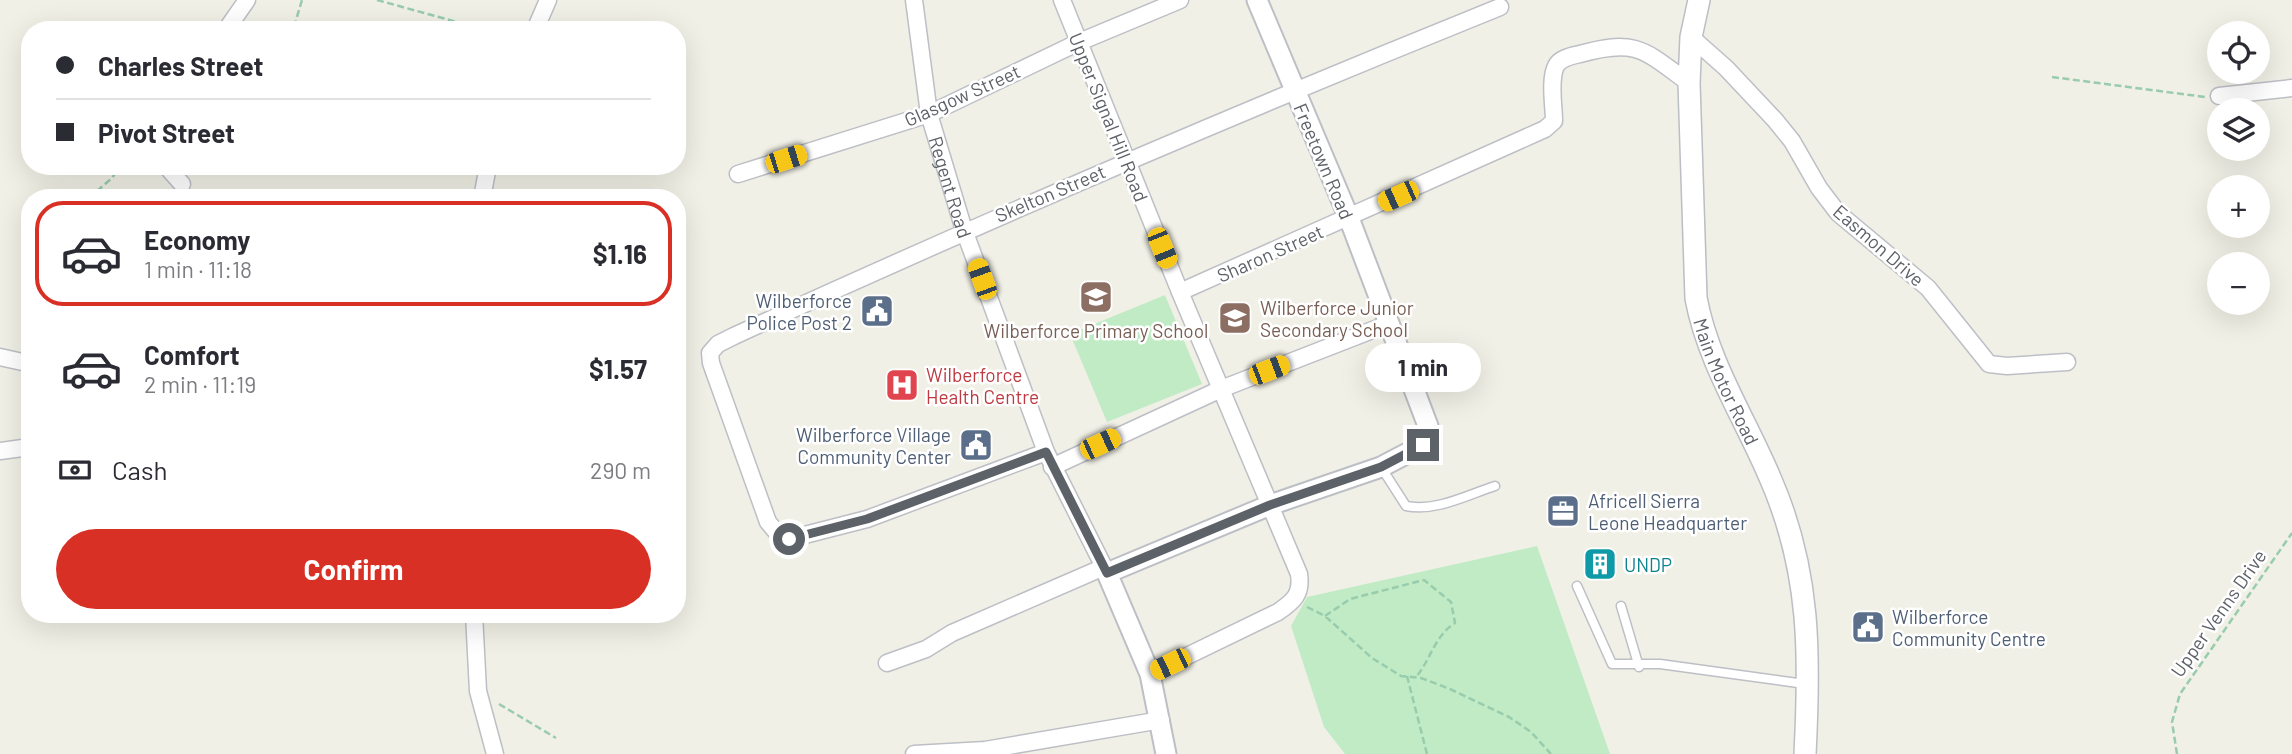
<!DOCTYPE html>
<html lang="en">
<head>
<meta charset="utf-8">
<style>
	body { margin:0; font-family:Barlow,sans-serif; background:#f2f2f3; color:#2b2b33; height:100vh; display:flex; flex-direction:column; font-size:26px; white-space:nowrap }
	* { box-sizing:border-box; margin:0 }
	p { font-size:23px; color:#7c7c81 }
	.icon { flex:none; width:38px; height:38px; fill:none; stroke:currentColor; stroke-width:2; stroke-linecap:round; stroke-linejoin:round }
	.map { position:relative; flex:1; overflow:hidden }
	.drawer { position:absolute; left:21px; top:189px; width:665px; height:434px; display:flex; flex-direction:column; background:#fff; border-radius:28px; box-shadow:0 7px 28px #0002 }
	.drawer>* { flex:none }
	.hud { position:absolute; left:21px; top:21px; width:665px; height:154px; border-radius:28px; box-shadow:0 7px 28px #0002; display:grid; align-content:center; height:154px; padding:0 35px; background:#fff }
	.controls { position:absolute; left:2207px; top:21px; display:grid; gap:14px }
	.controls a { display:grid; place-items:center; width:63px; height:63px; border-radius:50%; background:#fff; box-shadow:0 7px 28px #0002; font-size:35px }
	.end { position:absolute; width:32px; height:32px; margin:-16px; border:9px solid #5d6168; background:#fff; box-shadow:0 0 0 4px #fff }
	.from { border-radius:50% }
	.bubble { position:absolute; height:49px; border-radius:24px; background:#fff; box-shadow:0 7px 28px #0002; font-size:23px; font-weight:700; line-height:49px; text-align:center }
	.car { position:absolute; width:21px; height:42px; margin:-21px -10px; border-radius:9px; box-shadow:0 0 5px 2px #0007; background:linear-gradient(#f5c518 24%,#345 0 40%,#f5c518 0 76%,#345 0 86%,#f5c518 0) }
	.hud b { display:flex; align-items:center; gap:24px; height:66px; font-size:26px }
	.hud b+b { border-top:2px solid #e1e1e2 }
	.hud i { width:18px; height:18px; background:#2b2b33 }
	ul { padding:12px 0 0; list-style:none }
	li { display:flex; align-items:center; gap:21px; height:105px; margin:0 14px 10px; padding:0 21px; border:4px solid transparent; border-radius:28px }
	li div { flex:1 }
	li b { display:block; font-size:26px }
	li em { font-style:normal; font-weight:700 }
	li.current { border-color:#d93025 }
	li>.icon { width:63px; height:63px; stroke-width:1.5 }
	.pay { display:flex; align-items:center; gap:18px; height:77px; padding:0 35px; font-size:26px }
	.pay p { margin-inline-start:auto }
	.cta { display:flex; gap:14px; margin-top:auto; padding:14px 35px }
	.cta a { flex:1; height:80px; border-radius:42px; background:#d93025; color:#fff; font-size:28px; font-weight:700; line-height:80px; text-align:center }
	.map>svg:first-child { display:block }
	.green { fill:#c0ebc5 }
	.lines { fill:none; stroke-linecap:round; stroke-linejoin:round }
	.service-casing { stroke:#bdbfc6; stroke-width:11 }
	.minor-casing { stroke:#bdbfc6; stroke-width:19 }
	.tertiary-casing { stroke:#bdbfc6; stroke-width:23 }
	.secondary-casing { stroke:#bbbec5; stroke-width:24 }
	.path { stroke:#98ccad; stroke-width:2.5; stroke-dasharray:7 3.5; stroke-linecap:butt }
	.service { stroke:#fff; stroke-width:8 }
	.minor { stroke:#fff; stroke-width:16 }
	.tertiary { stroke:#fff; stroke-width:19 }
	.secondary { stroke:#fff; stroke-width:21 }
	.route { stroke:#5d6168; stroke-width:9 }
	.labels { text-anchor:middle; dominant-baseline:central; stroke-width:5; stroke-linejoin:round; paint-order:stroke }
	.street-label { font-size:19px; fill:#5d6168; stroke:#fff }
	.service-label { font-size:19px; fill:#4e5e75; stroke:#fff; text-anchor:end }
	.education-label { font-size:19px; fill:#785e54; stroke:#fff; text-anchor:start }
	.health-label { font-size:19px; fill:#be3a42; stroke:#fff; text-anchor:start }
	.culture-label { font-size:19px; fill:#0d838f; stroke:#fff; text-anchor:start }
</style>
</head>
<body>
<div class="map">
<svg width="2292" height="754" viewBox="0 0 2292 754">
	<rect width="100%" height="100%" fill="#f1f0e6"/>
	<!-- green -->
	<path class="green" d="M1165 295 1202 384 1107 422 1070 334Z
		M1537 546 1610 754H1345L1324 727 1291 626 1307 597Z"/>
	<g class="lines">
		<defs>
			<path id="service" d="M1381 467 1406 506C1436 512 1467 495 1495 486
				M1577 586 1612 664H1660L1805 684
				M1621 606 1639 667"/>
			<g id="minor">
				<path id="s1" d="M914 0 929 114 964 230 1046 452 1107 573"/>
				<path d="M1062 0 1180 292 1299 574C1302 594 1294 601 1278 612L1150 674"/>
				<path d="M226 30 247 0"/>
				<path d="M535 30 548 0"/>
				<path d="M1691 37 1726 68 1775 120 1792 141 1819 188 1838 213 1928 288 1989 364 2007 366 2067 362"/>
				<path d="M2219 96 2292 88"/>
				<path d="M166 166 182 184"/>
				<path d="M738 174 929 114 1077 43 1180 0"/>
				<path d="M482 198 488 166"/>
				<path d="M1180 292 1545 129 1554 121C1554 106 1549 80 1556 66 1560 58 1571 56 1580 54 1636 38 1644 50 1689 83"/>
				<path d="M0 357 27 363"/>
				<path d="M0 451 30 447"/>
				<path d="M1046 452 867 519 789 539 778 534 768 522 711 363 710 353 718 344 734 336C987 220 1242 111 1500 7"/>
				<path d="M1052 467 1221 389 1388 324"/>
				<path d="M474 614 478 691 495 754"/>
				<path d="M887 663 926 649 952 633 1104 567"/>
				<path d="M914 754 985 750 1161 720"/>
			</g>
			<path id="tertiary" d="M1166 754 1150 674 1107 573 1270 505 1381 467 1423 445 1429 436 1428 426 1349 218 1257 0"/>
			<g id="secondary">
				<path id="s2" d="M1699 0 1691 37 1689 83 1696 298C1708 363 1746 420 1771 480 1811 572 1810 657 1805 754"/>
			</g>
		</defs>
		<!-- service casing -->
		<use href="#service" class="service-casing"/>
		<!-- minor casing -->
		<use href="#minor" class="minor-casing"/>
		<!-- tertiary casing -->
		<use href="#tertiary" class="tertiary-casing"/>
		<!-- secondary casing -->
		<use href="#secondary" class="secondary-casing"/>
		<!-- path -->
		<path class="path" d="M377 0 486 30
			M294 27 302 0
			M2052 77 2205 97
			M89 198 112 178 120 166
			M1307 607 1325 616 1372 658 1401 676 1421 678 1450 689 1509 717 1531 732 1551 754
			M1325 616 1350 599 1424 580 1451 602 1455 623C1435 635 1430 661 1416 677
			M1407 676 1427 754
			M499 704 556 738
			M2177 754 2172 722 2180 694 2292 533"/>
		<!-- service -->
		<use href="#service" class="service"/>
		<!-- minor -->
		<use href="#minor" class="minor"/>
		<!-- tertiary -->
		<use href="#tertiary" class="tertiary"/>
		<!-- secondary -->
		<use href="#secondary" class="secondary"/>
	</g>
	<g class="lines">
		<!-- route -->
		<path class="route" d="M789 539 867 519 1046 452 1107 573 1270 505 1381 467 1423 445"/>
	</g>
	<!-- icons -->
	<defs>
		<symbol id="school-square" viewBox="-11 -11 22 22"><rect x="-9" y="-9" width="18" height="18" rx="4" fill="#8d6e63" stroke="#fff"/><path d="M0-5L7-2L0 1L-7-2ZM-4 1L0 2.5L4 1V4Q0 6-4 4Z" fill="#fff"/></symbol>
		<symbol id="civic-square" viewBox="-11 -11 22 22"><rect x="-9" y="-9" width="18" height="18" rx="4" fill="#5c6f8a" stroke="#fff"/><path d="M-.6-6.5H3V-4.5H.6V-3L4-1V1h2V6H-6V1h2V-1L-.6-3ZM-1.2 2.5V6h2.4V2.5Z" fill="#fff"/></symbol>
		<symbol id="hospital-square" viewBox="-11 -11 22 22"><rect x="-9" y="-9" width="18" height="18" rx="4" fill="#e0444e" stroke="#fff"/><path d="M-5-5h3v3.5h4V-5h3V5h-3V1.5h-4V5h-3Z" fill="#fff"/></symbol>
		<symbol id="office-square" viewBox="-11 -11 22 22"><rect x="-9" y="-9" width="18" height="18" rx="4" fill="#5c6f8a" stroke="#fff"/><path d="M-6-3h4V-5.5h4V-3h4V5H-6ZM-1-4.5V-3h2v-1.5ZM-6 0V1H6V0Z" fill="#fff"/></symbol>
		<symbol id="building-square" viewBox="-11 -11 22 22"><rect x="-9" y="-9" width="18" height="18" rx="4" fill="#0f9aa8" stroke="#fff"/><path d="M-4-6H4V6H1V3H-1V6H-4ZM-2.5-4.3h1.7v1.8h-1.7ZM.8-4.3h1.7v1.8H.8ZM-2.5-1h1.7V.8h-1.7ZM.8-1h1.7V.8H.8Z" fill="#fff"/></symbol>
	</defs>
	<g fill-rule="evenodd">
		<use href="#school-square" x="1077" y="278" width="38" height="38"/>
		<use href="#civic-square" x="858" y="292" width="38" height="38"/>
		<use href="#school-square" x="1216" y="299" width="38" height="38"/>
		<use href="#hospital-square" x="883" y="366" width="38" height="38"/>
		<use href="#civic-square" x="957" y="426" width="38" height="38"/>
		<use href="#office-square" x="1544" y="492" width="38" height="38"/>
		<use href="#building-square" x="1581" y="545" width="38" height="38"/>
		<use href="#civic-square" x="1849" y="608" width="38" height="38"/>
	</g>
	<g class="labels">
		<!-- street labels -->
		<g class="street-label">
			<text transform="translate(962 95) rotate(-24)">Glasgow Street</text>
			<text transform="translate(1109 117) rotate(68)">Upper Signal Hill Road</text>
			<text transform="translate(1324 161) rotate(67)">Freetown Road</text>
			<text stroke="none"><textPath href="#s1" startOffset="191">Regent Road</textPath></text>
			<text transform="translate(1050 193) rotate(-23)">Skelton Street</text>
			<text transform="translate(1879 245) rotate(41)">Easmon Drive</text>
			<text transform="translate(1270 253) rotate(-24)">Sharon Street</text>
			<text stroke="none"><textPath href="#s2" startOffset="388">Main Motor Road</textPath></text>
			<text transform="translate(2218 613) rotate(-55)">Upper Venns Drive</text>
		</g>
		<!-- service labels -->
		<g class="service-label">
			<text x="852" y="300">Wilberforce<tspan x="852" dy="22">Police Post 2</tspan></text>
			<text x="951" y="434">Wilberforce Village<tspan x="951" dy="22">Community Center</tspan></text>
			<text x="1588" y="500" text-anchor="start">Africell Sierra<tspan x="1588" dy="22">Leone Headquarter</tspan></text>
			<text x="1892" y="616" text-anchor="start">Wilberforce<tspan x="1892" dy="22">Community Centre</tspan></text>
		</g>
		<!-- education labels -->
		<g class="education-label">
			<text x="1260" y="307">Wilberforce Junior<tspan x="1260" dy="22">Secondary School</tspan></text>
			<text x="1096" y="330" text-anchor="middle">Wilberforce Primary School</text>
		</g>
		<!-- health labels -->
		<g class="health-label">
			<text x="926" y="374">Wilberforce<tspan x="926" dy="22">Health Centre</tspan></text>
		</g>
		<!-- culture labels -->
		<g class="culture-label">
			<text x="1624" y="564">UNDP</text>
		</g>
	</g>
</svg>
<div class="controls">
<a><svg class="icon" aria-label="locate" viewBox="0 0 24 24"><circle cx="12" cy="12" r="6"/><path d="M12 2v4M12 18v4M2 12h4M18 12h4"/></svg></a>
<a><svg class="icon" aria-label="layers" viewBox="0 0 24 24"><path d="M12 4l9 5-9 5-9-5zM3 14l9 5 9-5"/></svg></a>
<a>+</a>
<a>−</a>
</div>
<i class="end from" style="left:789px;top:539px"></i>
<i class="end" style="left:1423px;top:445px"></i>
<div class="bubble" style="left:1365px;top:343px;width:116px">1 min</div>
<i class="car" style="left:786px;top:159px;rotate:72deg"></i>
<i class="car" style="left:1398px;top:196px;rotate:246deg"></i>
<i class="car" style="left:1162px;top:248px;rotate:158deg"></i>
<i class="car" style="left:982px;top:279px;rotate:340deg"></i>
<i class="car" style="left:1269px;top:370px;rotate:69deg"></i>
<i class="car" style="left:1100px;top:444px;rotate:65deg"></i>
<i class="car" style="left:1170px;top:664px;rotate:244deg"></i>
<div class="hud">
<b><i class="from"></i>Charles Street</b>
<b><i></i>Pivot Street</b>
</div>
<section class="drawer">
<ul>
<li class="current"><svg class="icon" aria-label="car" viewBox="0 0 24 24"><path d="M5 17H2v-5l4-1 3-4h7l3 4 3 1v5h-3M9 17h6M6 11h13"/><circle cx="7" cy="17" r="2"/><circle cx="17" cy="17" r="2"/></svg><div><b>Economy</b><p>1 min · 11:18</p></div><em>$1.16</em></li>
<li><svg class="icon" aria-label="car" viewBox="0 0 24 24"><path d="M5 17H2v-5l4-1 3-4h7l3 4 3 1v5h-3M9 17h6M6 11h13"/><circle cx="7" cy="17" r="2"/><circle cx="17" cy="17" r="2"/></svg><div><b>Comfort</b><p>2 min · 11:19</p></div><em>$1.57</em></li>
</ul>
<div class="pay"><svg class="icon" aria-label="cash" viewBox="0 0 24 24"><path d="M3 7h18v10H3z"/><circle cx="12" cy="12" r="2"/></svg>Cash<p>290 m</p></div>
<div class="cta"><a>Confirm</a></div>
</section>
</div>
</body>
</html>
